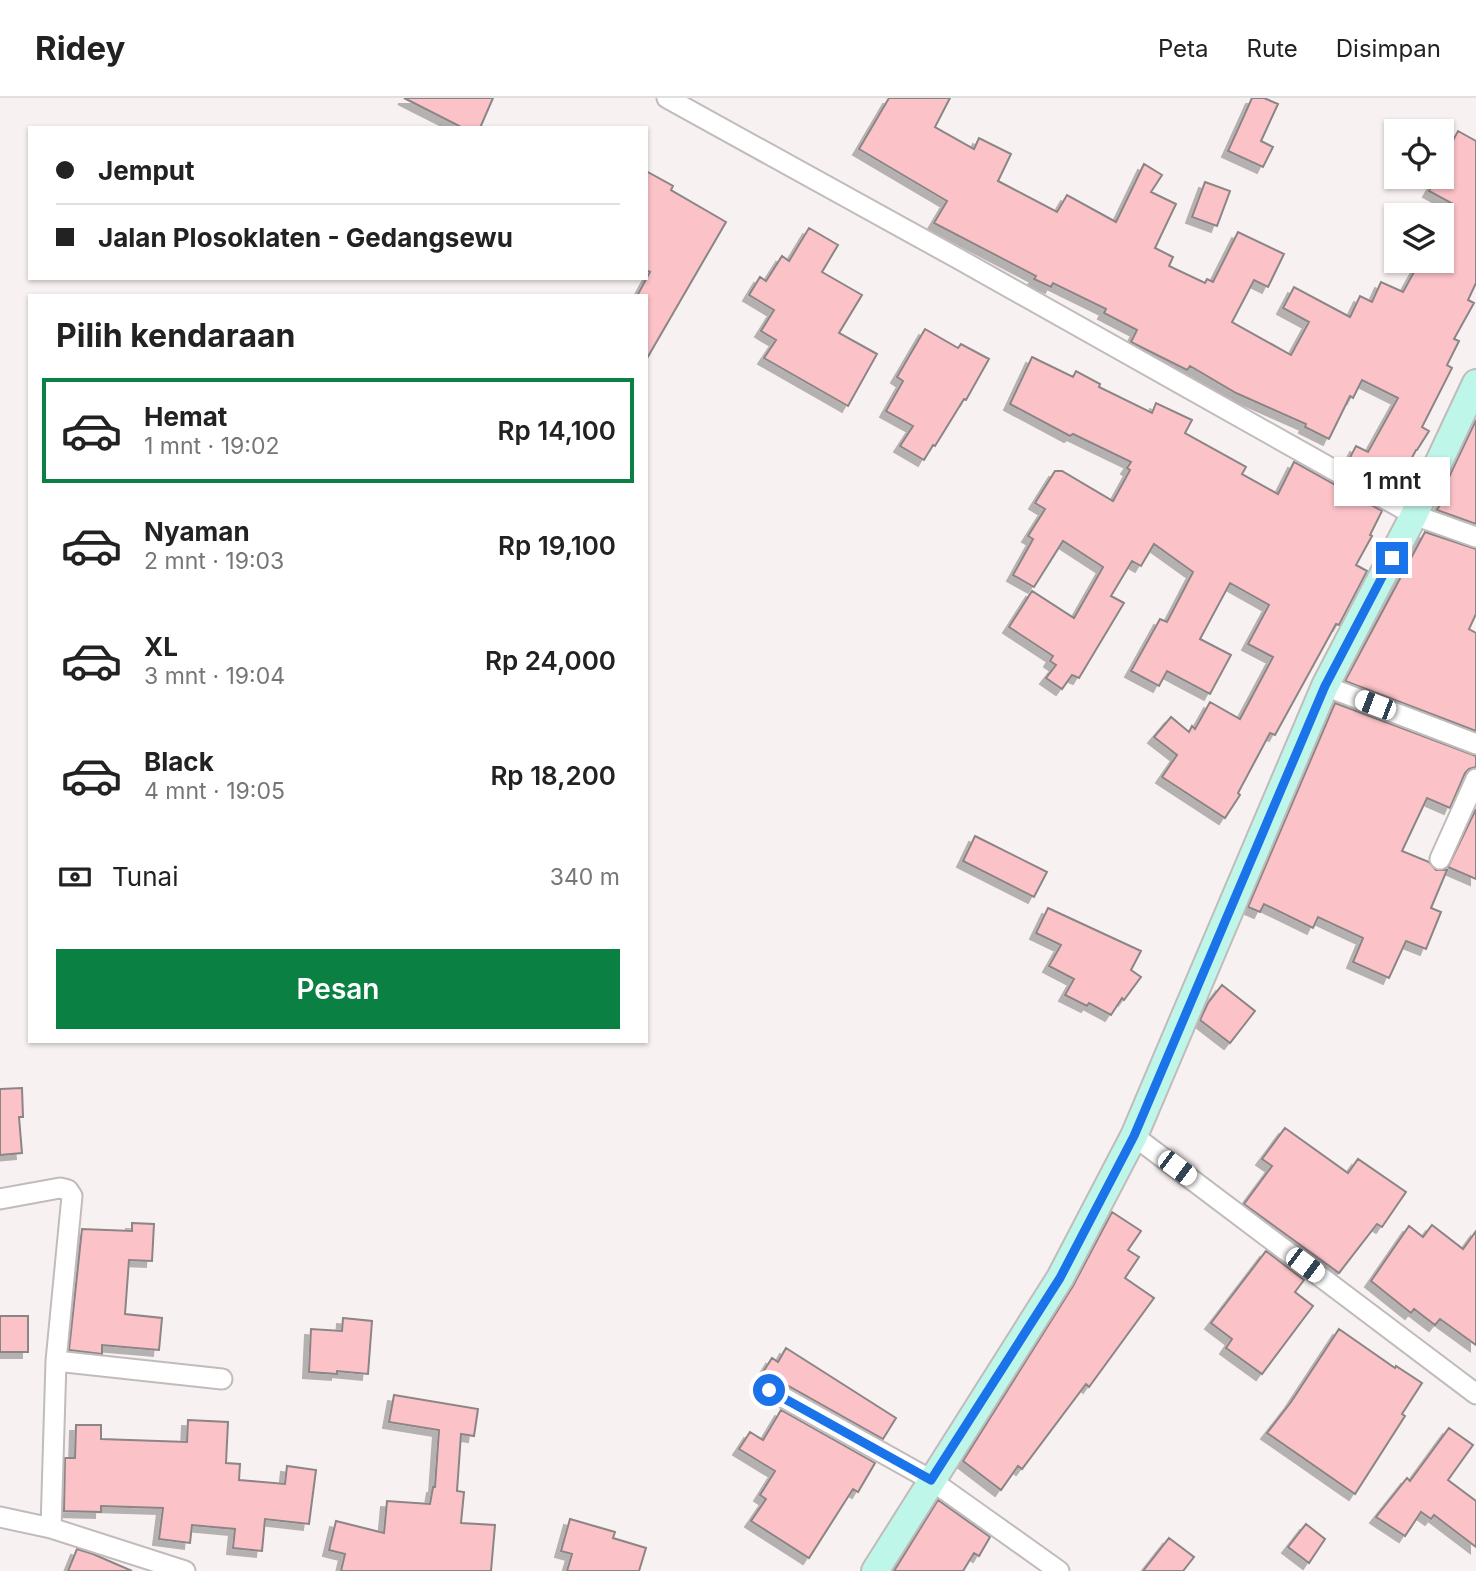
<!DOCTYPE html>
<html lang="id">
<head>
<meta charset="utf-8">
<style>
	body { margin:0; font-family:Inter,sans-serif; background:#f6f6f6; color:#222; height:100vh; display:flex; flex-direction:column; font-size:26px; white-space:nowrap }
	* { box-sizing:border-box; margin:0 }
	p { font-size:23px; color:#767676 }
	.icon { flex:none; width:38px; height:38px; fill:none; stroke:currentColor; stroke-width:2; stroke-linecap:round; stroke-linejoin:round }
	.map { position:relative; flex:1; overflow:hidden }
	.details { position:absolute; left:28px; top:196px; width:620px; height:749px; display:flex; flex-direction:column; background:#fff; border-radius:0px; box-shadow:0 2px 5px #0004 }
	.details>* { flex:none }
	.guide { position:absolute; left:28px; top:28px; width:620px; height:154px; border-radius:0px; box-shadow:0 2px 5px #0004; display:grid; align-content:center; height:154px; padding:0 28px; background:#fff }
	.buttons { position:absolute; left:1384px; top:21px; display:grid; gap:14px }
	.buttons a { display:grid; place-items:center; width:70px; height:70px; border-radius:0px; background:#fff; box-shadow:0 2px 5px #0004; font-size:35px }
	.end { position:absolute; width:32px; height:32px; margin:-16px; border:9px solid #1a73e8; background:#fff; box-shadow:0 0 0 4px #fff }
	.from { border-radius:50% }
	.bubble { position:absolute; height:49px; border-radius:0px; background:#fff; box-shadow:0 2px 5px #0004; font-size:23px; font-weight:600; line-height:49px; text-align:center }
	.car { position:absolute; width:21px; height:42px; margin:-21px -10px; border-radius:9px; box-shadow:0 0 5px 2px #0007; background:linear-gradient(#fff 24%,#345 0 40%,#fff 0 76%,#345 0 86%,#fff 0) }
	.guide b { display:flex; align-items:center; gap:24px; height:66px; font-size:26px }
	.guide b+b { border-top:2px solid #e0e0e0 }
	.guide i { width:18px; height:18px; background:#222 }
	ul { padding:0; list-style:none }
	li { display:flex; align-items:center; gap:21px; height:105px; margin:0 14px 10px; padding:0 14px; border:4px solid transparent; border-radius:0px }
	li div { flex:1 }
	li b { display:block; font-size:26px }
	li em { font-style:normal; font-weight:600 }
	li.on { border-color:#0b8043 }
	li>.icon { width:63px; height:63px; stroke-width:1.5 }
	h2 { padding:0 28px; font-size:32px; line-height:84px }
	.pay { display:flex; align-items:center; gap:18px; height:77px; padding:0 28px; font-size:26px }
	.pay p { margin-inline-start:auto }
	.action { display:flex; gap:14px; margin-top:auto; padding:14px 28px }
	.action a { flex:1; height:80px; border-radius:0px; background:#0b8043; color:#fff; font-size:28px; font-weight:600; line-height:80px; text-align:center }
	header { display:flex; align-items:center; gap:42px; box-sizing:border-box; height:98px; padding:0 35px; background:#fff; border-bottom:2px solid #e0e0e0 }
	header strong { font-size:33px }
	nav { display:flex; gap:38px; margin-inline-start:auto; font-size:24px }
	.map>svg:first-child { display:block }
	.building { fill:#fbc2c8; stroke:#8b8585; stroke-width:2; filter:url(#shadow) }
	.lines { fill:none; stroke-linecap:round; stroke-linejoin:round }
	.minor-casing { stroke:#c2bbbb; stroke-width:23 }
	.secondary-casing { stroke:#c2bbbb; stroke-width:30 }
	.minor { stroke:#fff; stroke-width:19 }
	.secondary { stroke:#bef7ea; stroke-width:26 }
	.route { stroke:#1a73e8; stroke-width:9 }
</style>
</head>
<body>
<header>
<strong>Ridey</strong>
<nav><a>Peta</a><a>Rute</a><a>Disimpan</a></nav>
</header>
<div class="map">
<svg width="1476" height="1473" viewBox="0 0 1476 1473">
	<defs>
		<filter id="shadow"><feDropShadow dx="-6" dy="6" stdDeviation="0" flood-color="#0004"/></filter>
	</defs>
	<rect width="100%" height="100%" fill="#f8f1f2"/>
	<!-- building -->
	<path class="building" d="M404 0H493L480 30H463Z
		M889 0H950L935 29 974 51 979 40 1011 56 998 83 1057 114 1067 97 1116 124 1144 66 1162 77 1151 94 1176 106 1155 150 1173 159 1169 168 1205 185 1207 181 1213 184 1238 134 1284 156 1268 189 1254 182 1232 224 1291 257 1309 224 1283 210 1294 189 1350 219 1360 198 1372 204 1381 184 1403 194 1420 163H1442V127L1453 106 1429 93 1437 79H1442V69L1445 64 1442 63 1458 33 1476 43V185L1468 202 1474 205 1454 241 1459 243 1447 267 1452 270 1422 329 1429 333 1417 352H1416L1395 392 1347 365 1356 348 1368 354 1398 300 1362 282 1353 300 1350 298 1329 341 1305 329 1306 326 1236 295 1190 268 1187 272 1131 244 1137 232 1104 215 1106 211 1053 185 1051 189 1034 181 1036 178 934 125 947 103 859 51Z
		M1252 0H1264L1278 6 1261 43 1273 49 1263 69 1228 53Z
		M646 73 673 88 671 92 726 124 646 262V198H637L650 174 646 172Z
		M1205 84 1230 93 1217 128 1192 119Z
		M809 130 838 147 822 174 862 197 839 235 877 256 848 308 764 260 776 242 761 233 774 212 749 197 760 179 766 183 782 158 789 163Z
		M925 231 958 250 961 246 989 261 966 302 964 301 935 348 933 347 924 362 900 348 913 328 886 313 903 283 897 279Z
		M1032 259 1073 279 1076 273 1100 286 1099 289 1152 315 1156 305 1192 322 1185 335 1246 369 1242 376 1278 396 1294 364 1382 413 1370 437 1372 438 1356 467 1367 473 1339 527 1336 526 1275 637 1270 635 1238 695 1240 697 1225 720 1162 679 1177 657 1154 639 1171 619 1189 634 1192 628 1195 631 1210 604 1240 621 1273 559 1248 546 1269 507 1230 485 1200 541 1231 557 1210 596 1167 573 1159 588 1131 573 1160 521 1167 524 1193 474 1154 446 1141 468 1132 463 1111 498 1124 505 1079 580 1072 577 1062 591 1046 580 1056 567 1050 563 1053 558 1009 529 1032 493 1074 520 1103 469 1063 443 1034 489 1013 477 1033 441 1028 438 1045 411 1035 405 1055 373H1062L1113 403 1130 372 1127 370 1131 364 1073 336 1070 338 1010 306Z
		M1476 322V426L1437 412 1443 402 1439 400Z
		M1425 434 1476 451V516L1469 531 1476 535V633L1345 583Z
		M1335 605 1476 658V669L1469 671 1465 675 1450 710 1427 700 1402 753 1429 764 1436 772H1447L1431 810 1441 814 1426 851 1406 843 1389 880 1353 864 1363 840 1318 819 1313 830 1264 806 1260 814 1248 809Z
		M1476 711V781L1448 769Z
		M975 738 1047 774 1034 799 963 763Z
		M1048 810 1141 853 1131 872 1141 879 1124 902 1122 900 1111 917 1089 905 1087 908 1065 897 1074 881 1049 868 1061 847 1036 835Z
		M1222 887 1255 913 1230 945 1200 922 1208 905Z
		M22 990 23 1019H19L22 1055 0 1057V991Z
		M1285 1030 1348 1075 1358 1061 1406 1094 1382 1129 1377 1126 1339 1175 1244 1106 1272 1068 1262 1061Z
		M1112 1114 1141 1133 1128 1152 1139 1159 1125 1180 1154 1200 1089 1289 1086 1286 1022 1371 1018 1368 1001 1392 963 1363 1073 1188Z
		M132 1125 154 1126 152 1163 129 1162 125 1216 162 1220 159 1252 102 1247V1256L69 1252 82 1131 132 1133Z
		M1432 1127 1463 1151 1476 1133V1247L1440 1221 1435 1227 1414 1211 1411 1215 1371 1183 1409 1128 1423 1139Z
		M1266 1153 1304 1182 1295 1194 1313 1208 1262 1276 1226 1250 1232 1241 1211 1225Z
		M0 1218H28V1254H0Z
		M343 1220 372 1223 368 1276 337 1273V1276L309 1274 311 1231 342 1233Z
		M1339 1231 1395 1270 1396 1268 1422 1285 1402 1316 1405 1318 1355 1396 1267 1335 1291 1304Z
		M786 1250 896 1320 883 1341 776 1281 769 1280 761 1284 758 1282 772 1260 778 1264Z
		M394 1297 478 1311 474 1338 461 1336 457 1393 464 1394 461 1425 495 1427 491 1473H341L345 1456 329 1452 336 1423 384 1435 387 1403 430 1406 433 1389H435L439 1332 389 1324Z
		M781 1312 875 1365 858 1394 853 1391 809 1460 751 1423 766 1401 760 1397 775 1373 739 1351 750 1334 763 1342Z
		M188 1322 228 1324 226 1365 240 1366 239 1382 285 1386 287 1368 316 1372 309 1426 265 1421 262 1453 233 1450 235 1431 192 1427 190 1445 159 1441 163 1410 101 1408V1414L64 1413 65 1360H75L76 1327H101V1341L187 1344Z
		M1449 1330 1473 1347 1448 1382 1476 1403V1449L1434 1417 1431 1421 1421 1414 1405 1438 1376 1419 1407 1380 1410 1383Z
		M938 1402 990 1439 979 1458 974 1455 963 1473H894Z
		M570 1421 615 1434 613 1440 646 1450 639 1473H567L572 1456 561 1453Z
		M1306 1426 1325 1441 1309 1465 1288 1449Z
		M1169 1440 1194 1459 1183 1473H1143Z
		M77 1451 93 1456 132 1473H68Z"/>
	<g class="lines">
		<defs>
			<path id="minor" d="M667 0 957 160 1414 417 1476 439
				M1325 588 1476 646
				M1440 761 1476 681
				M1134 1038 1476 1296
				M0 1101 60 1090 68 1092 72 1098 56 1263 51 1430
				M56 1263 222 1281
				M770 1292 931 1382 1059 1473
				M0 1419 51 1430 185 1473"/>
			<path id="secondary" d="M875 1473 1060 1180 1134 1038 1325 588 1414 417 1476 285"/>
		</defs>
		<!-- minor casing -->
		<use href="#minor" class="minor-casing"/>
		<!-- secondary casing -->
		<use href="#secondary" class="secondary-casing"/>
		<!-- minor -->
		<use href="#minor" class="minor"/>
		<!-- secondary -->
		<use href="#secondary" class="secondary"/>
	</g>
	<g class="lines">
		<!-- route -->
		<path class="route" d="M769 1292 931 1382 1060 1180 1134 1038 1325 588 1392 460"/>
	</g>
</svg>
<div class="buttons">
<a><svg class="icon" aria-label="locate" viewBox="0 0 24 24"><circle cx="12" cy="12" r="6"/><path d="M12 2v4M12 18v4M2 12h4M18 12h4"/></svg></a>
<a><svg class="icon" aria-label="layers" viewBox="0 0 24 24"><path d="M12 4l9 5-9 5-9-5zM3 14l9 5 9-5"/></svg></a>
</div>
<i class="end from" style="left:769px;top:1292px"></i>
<i class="end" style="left:1392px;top:460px"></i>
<div class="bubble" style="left:1334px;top:359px;width:116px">1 mnt</div>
<i class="car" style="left:1375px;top:607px;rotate:291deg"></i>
<i class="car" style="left:1177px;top:1070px;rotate:127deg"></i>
<i class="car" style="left:1305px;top:1167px;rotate:127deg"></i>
<div class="guide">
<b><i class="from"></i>Jemput</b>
<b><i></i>Jalan Plosoklaten - Gedangsewu</b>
</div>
<section class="details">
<h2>Pilih kendaraan</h2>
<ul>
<li class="on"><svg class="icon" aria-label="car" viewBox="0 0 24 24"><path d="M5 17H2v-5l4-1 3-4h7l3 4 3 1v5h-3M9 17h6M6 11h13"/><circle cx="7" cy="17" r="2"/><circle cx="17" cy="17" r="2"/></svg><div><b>Hemat</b><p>1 mnt · 19:02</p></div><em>Rp 14,100</em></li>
<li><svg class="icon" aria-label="car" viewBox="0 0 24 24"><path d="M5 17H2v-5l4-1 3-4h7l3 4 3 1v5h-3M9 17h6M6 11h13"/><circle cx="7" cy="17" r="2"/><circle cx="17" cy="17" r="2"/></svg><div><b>Nyaman</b><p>2 mnt · 19:03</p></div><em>Rp 19,100</em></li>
<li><svg class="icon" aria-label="car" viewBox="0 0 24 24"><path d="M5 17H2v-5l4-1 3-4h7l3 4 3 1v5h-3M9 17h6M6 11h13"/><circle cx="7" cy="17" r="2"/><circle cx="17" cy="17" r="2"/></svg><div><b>XL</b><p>3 mnt · 19:04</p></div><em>Rp 24,000</em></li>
<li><svg class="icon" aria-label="car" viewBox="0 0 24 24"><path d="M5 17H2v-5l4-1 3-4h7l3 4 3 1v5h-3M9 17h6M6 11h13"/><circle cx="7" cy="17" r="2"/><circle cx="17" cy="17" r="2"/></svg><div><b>Black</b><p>4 mnt · 19:05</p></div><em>Rp 18,200</em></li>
</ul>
<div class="pay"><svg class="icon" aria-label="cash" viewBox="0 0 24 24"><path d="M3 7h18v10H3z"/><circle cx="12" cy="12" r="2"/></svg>Tunai<p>340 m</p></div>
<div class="action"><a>Pesan</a></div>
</section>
</div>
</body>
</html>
